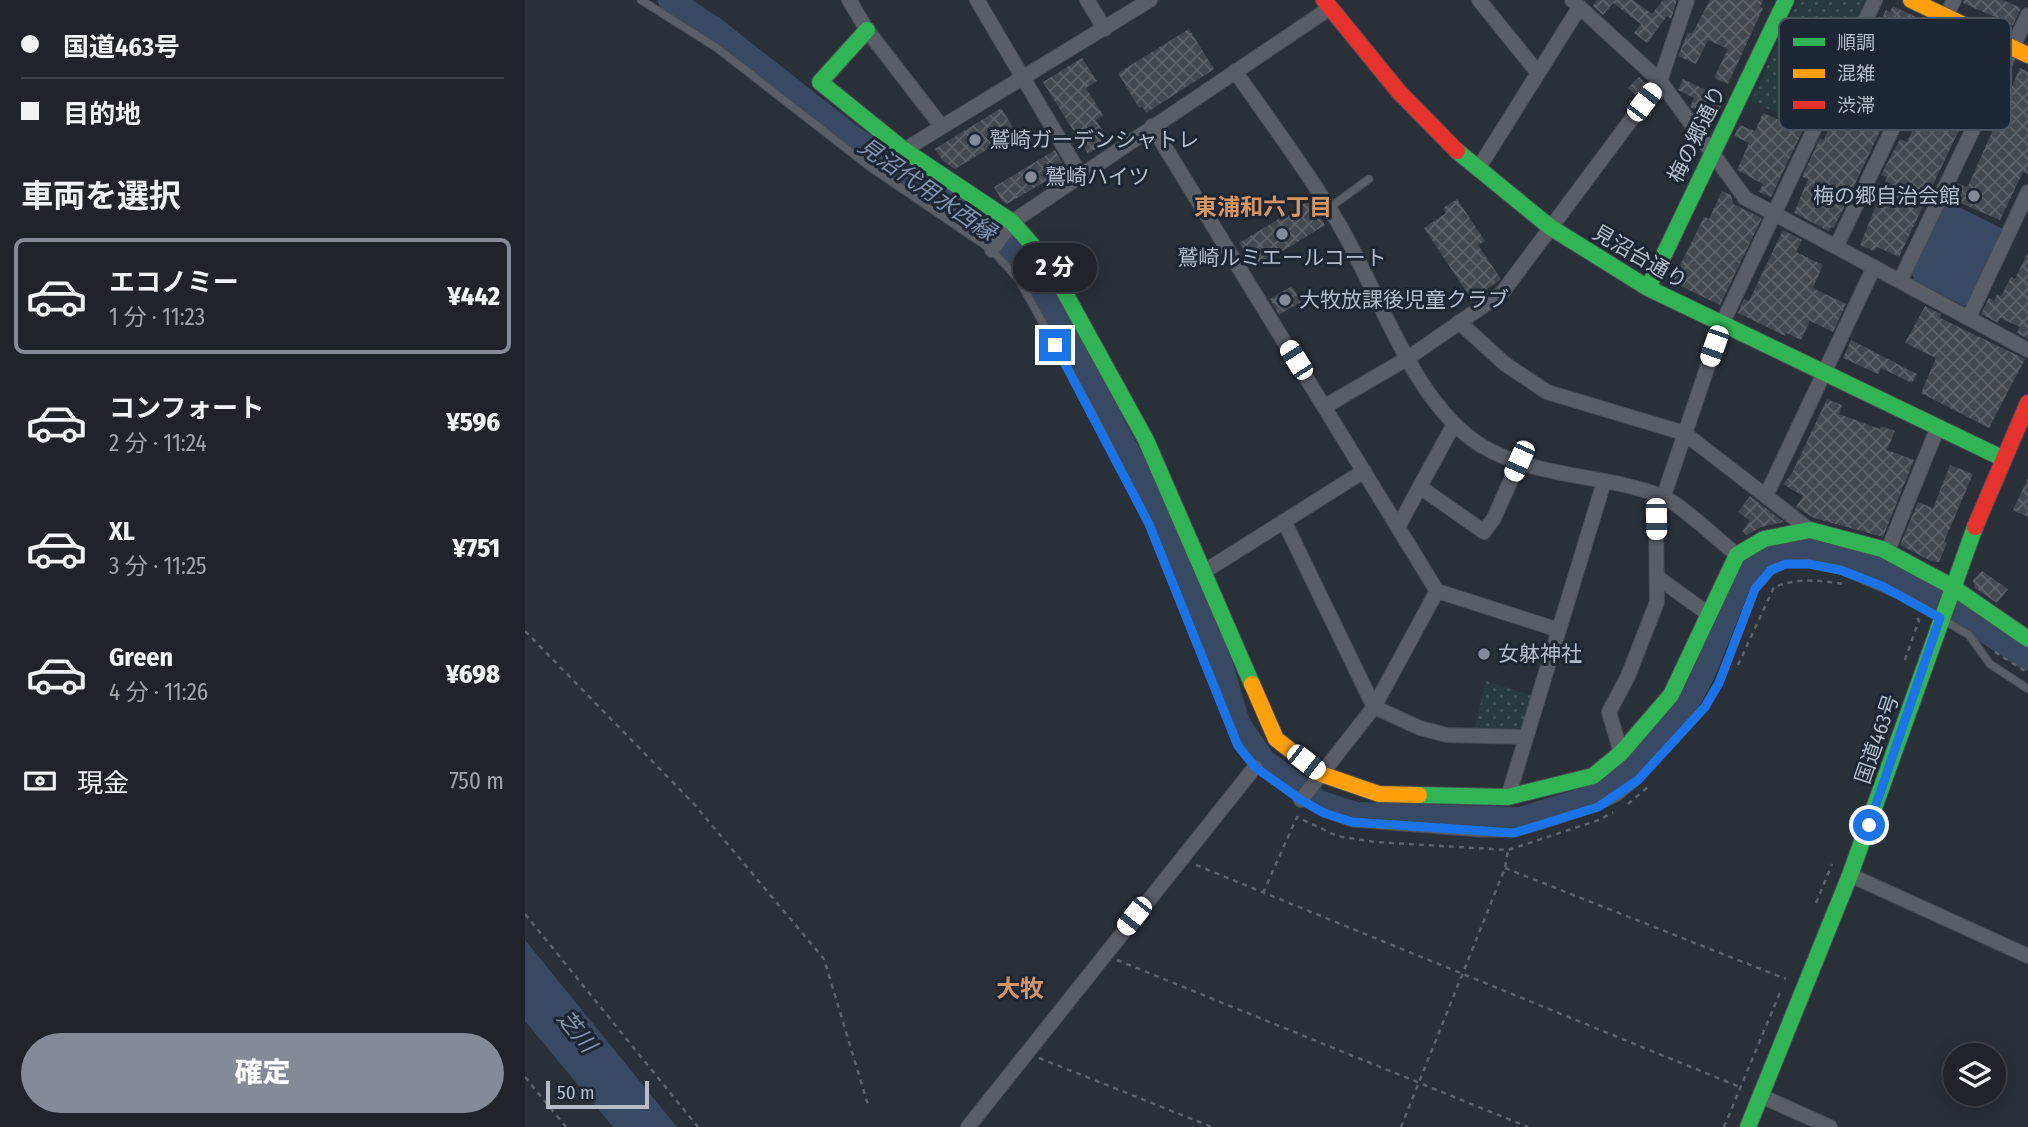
<!DOCTYPE html>
<html lang="ja">
<head>
<meta charset="utf-8">
<style>
	body { margin:0; font-family:"Fira Sans Condensed","Noto Sans JP",sans-serif; background:#282c32; color:#f1f3f6; height:100vh; display:flex; flex-direction:column; font-size:26px; white-space:nowrap }
	* { box-sizing:border-box; margin:0 }
	p { font-size:23px; color:#a2a4a8 }
	.icon { flex:none; width:38px; height:38px; fill:none; stroke:currentColor; stroke-width:2; stroke-linecap:round; stroke-linejoin:round }
	.map { position:relative; flex:1; overflow:hidden }
	.side { display:flex; flex-direction:column; background:#20242a; width:525px }
	.side>* { flex:none }
	.top-card { display:grid; align-content:center; height:154px; padding:0 21px; background:#20242a }
	.buttons { position:absolute; left:1418px; top:1043px; display:grid; gap:14px }
	.buttons a { display:grid; place-items:center; width:63px; height:63px; border-radius:50%; background:#20242a; box-shadow:0 4px 18px #0003,0 0 0 2px #3d4147; font-size:35px }
	.scale { position:absolute; left:21px; bottom:18px; width:103px; box-sizing:border-box; padding-left:7px; border:4px solid #b4bcc9; border-top:0; font-size:19px; line-height:24px; white-space:nowrap; color:#b4bcc9; -webkit-text-stroke:5px #1d2633; paint-order:stroke }
	.end { position:absolute; width:32px; height:32px; margin:-16px; border:9px solid #1a73e8; background:#fff; box-shadow:0 0 0 4px #fff }
	.from { border-radius:50% }
	.bubble { position:absolute; height:49px; border-radius:24px; background:#20242a; box-shadow:0 4px 18px #0003,0 0 0 2px #3d4147; font-size:23px; font-weight:800; line-height:49px; text-align:center }
	.car { position:absolute; width:21px; height:42px; margin:-21px -10px; border-radius:9px; box-shadow:0 0 5px 2px #0007; background:linear-gradient(#fff 24%,#345 0 40%,#fff 0 76%,#345 0 86%,#fff 0) }
	.top-card b { display:flex; align-items:center; gap:24px; height:66px; font-size:26px }
	.top-card b+b { border-top:2px solid #3d4147 }
	.top-card i { width:18px; height:18px; background:#f1f3f6 }
	ul { padding:0; list-style:none }
	li { display:flex; align-items:center; gap:21px; height:116px; margin:0 14px 10px; padding:0 7px; border:4px solid transparent; border-radius:10px }
	li div { flex:1 }
	li b { display:block; font-size:26px }
	li em { font-style:normal; font-weight:800 }
	li.active { border-color:#848b96 }
	li>.icon { width:63px; height:63px; stroke-width:1.5 }
	h2 { padding:0 21px; font-size:32px; line-height:84px }
	.pay { display:flex; align-items:center; gap:18px; height:77px; padding:0 21px; font-size:26px }
	.pay p { margin-inline-start:auto }
	.cta { display:flex; gap:14px; margin-top:auto; padding:14px 21px }
	.cta a { flex:1; height:80px; border-radius:42px; background:#848b96; color:#fff; font-size:28px; font-weight:800; line-height:80px; text-align:center }
	main { display:flex; flex:1; min-height:0 }
	.map>svg:first-child { display:block }
	.grass { fill:url(#grass-dots) }
	.water { fill:#384963 }
	.lines { fill:none; stroke-linecap:round; stroke-linejoin:round }
	.river { stroke:#384963; stroke-width:24 }
	.building { fill:url(#building-cross-hatch) }
	.lane-casing { stroke:#484c53; stroke-width:9 }
	.street-casing { stroke:#484c53; stroke-width:16 }
	.fast-casing { stroke:#484c53; stroke-width:18 }
	.slow-casing { stroke:#484c53; stroke-width:18 }
	.jam-casing { stroke:#484c53; stroke-width:18 }
	.path { stroke:#5d636a; stroke-width:2.5; stroke-dasharray:5 5; stroke-linecap:butt }
	.lane { stroke:#5a5e66; stroke-width:7 }
	.street { stroke:#5a5e66; stroke-width:14 }
	.fast { stroke:#30b455; stroke-width:16 }
	.slow { stroke:#ff9f0a; stroke-width:16 }
	.jam { stroke:#e5322d; stroke-width:16 }
	.route { stroke:#1a73e8; stroke-width:9 }
	.poi-dot { fill:#848b96; stroke:#1d2633; stroke-width:2.5 }
	.labels { text-anchor:middle; dominant-baseline:central; stroke-width:6; stroke-linejoin:round; paint-order:stroke }
	.street-label { font-size:21px; fill:#b4bcc9; stroke:#1d2633 }
	.poi-label { font-size:21px; fill:#b4bcc9; stroke:#1d2633; text-anchor:start }
	.water-label { font-size:23px; font-style:italic; fill:#7c92b1; stroke:#1d2633 }
	.neighbourhood-label { font-size:23px; font-weight:bold; fill:#d59563; stroke:#1d2633 }
	.quarter-label { font-size:24px; font-weight:bold; fill:#d59563; stroke:#1d2633 }
	.key { fill:#1d2633; stroke:#4a5360; stroke-width:2 }
	.key-label { font-size:19px; fill:#b4bcc9 }
</style>
</head>
<body>
<main>
<section class="side">
<div class="top-card">
<b><i class="from"></i>国道463号</b>
<b><i></i>目的地</b>
</div>
<h2>車両を選択</h2>
<ul>
<li class="active"><svg class="icon" aria-label="car" viewBox="0 0 24 24"><path d="M5 17H2v-5l4-1 3-4h7l3 4 3 1v5h-3M9 17h6M6 11h13"/><circle cx="7" cy="17" r="2"/><circle cx="17" cy="17" r="2"/></svg><div><b>エコノミー</b><p>1 分 · 11:23</p></div><em>¥442</em></li>
<li><svg class="icon" aria-label="car" viewBox="0 0 24 24"><path d="M5 17H2v-5l4-1 3-4h7l3 4 3 1v5h-3M9 17h6M6 11h13"/><circle cx="7" cy="17" r="2"/><circle cx="17" cy="17" r="2"/></svg><div><b>コンフォート</b><p>2 分 · 11:24</p></div><em>¥596</em></li>
<li><svg class="icon" aria-label="car" viewBox="0 0 24 24"><path d="M5 17H2v-5l4-1 3-4h7l3 4 3 1v5h-3M9 17h6M6 11h13"/><circle cx="7" cy="17" r="2"/><circle cx="17" cy="17" r="2"/></svg><div><b>XL</b><p>3 分 · 11:25</p></div><em>¥751</em></li>
<li><svg class="icon" aria-label="car" viewBox="0 0 24 24"><path d="M5 17H2v-5l4-1 3-4h7l3 4 3 1v5h-3M9 17h6M6 11h13"/><circle cx="7" cy="17" r="2"/><circle cx="17" cy="17" r="2"/></svg><div><b>Green</b><p>4 分 · 11:26</p></div><em>¥698</em></li>
</ul>
<div class="pay"><svg class="icon" aria-label="cash" viewBox="0 0 24 24"><path d="M3 7h18v10H3z"/><circle cx="12" cy="12" r="2"/></svg>現金<p>750 m</p></div>
<div class="cta"><a>確定</a></div>
</section>
<div class="map">
<svg width="1503" height="1127" viewBox="0 0 1503 1127">
	<defs>
		<pattern id="grass-dots" width="8" height="8" patternUnits="userSpaceOnUse" patternTransform="scale(1.75)"><rect width="8" height="8" fill="#273a3e"/><path d="M2 2h.1M6 6h.1" fill="none" stroke="#445559" stroke-width="1.8" stroke-linecap="round"/></pattern>
		<pattern id="building-cross-hatch" width="8" height="8" patternUnits="userSpaceOnUse" patternTransform="scale(1.75)"><rect width="8" height="8" fill="#444950"/><path d="M0 0l8 8M0 8l8-8" fill="none" stroke="#5d6168"/></pattern>
	</defs>
	<rect width="100%" height="100%" fill="#2a3038"/>
	<!-- grass -->
	<path class="grass" d="M1273 0H1344L1283 127 1226 101Z
		M961 681 1006 695 997 728 949 730Z"/>
	<!-- water -->
	<path class="water" d="M1420 200 1478 229 1444 303 1439 306 1389 280 1387 273Z
		M0 940 152 1127H88L0 1021Z"/>
	<g class="lines">
		<!-- river -->
		<path class="river" d="M145 0 188 28 323 134 487 248 499 263 562 374 641 525 695 662 713 723 738 760 794 802 831 814 995 819 1077 794 1126 750 1156 715 1178 674 1215 582 1233 560 1252 551 1273 548 1348 567 1393 587 1503 659"/>
	</g>
	<!-- building -->
	<path class="building" d="M1072 0H1108L1127 14 1138 0H1152L1146 19 1142 16 1122 43 1109 33 1116 24 1088 3 1078 15 1068 6Z
		M1185 0H1238L1235 7 1238 8 1203 84 1189 78 1203 49 1183 40 1171 64 1153 56 1163 32 1167 34Z
		M1439 0H1478L1496 8 1488 25 1438 3Z
		M1368 6 1406 24 1309 228 1306 227 1304 231 1269 213 1283 179 1277 177 1295 138 1299 140 1303 130 1306 132 1358 21 1356 20 1361 10 1365 12Z
		M664 29 689 69 621 113 617 106 614 108 593 73Z
		M1432 35 1472 57 1438 127 1436 126 1374 257 1352 247 1349 251 1335 245 1362 177 1356 175 1375 139 1382 142Z
		M557 58 572 81 561 88 578 115 571 120 584 141 563 154 518 82Z
		M1495 68 1503 72V174L1498 172 1475 220 1426 199 1433 183 1441 187 1444 184Z
		M1114 77 1121 84 1112 96 1103 88Z
		M1158 79 1185 92 1181 99 1196 106 1187 126 1176 120 1179 114 1165 107 1169 98 1153 90Z
		M476 108 491 132 430 169 418 161 410 149Z
		M1238 113 1278 130 1246 197 1234 192 1238 184 1212 170 1224 143 1209 136 1215 125 1230 131Z
		M530 150 541 169 482 204 477 201 469 187Z
		M1197 191 1206 195 1208 204 1237 218 1195 305 1147 282 1179 217 1184 219Z
		M932 199 960 241 953 245 976 279 947 300 899 228 921 213 918 208Z
		M785 200 800 225 730 268 714 243Z
		M1258 230 1277 240 1271 252 1298 265 1288 288 1321 304 1308 332 1285 321 1276 340 1261 333 1260 336 1213 313 1219 299 1224 301Z
		M1503 252V339L1492 333 1495 327 1475 318 1473 323 1456 314 1464 298 1469 301 1472 294 1476 296 1486 277 1490 279Z
		M767 286 776 302 754 315 745 299Z
		M1400 306 1416 314 1415 318 1500 359 1464 428 1396 393 1411 358 1380 343Z
		M1326 340 1392 374 1387 383 1356 368 1353 374 1318 358Z
		M1302 399 1317 405 1314 414 1355 429 1356 426 1370 431 1362 450 1389 460 1358 537 1289 518 1271 507 1278 496 1258 484 1267 473Z
		M1425 465 1448 474 1419 542 1422 543 1414 562 1406 561 1375 545 1393 502 1408 508Z
		M1503 478V517L1488 510Z
		M1225 496 1259 522 1236 527 1222 535 1217 531 1225 521 1213 512Z
		M1457 571 1483 589 1472 603 1450 588 1448 580Z"/>
	<g class="lines">
		<defs>
			<path id="lane" d="M116 0 192 48 345 167 467 250 494 280 566 410 624 524 713 745 730 767 776 800 799 813 827 823 954 833H989L1018 825 1072 807 1093 797 1113 780 1180 707 1194 683 1230 589 1246 571 1261 564 1284 563 1316 570 1383 599 1444 635 1465 664 1503 689
				M804 208 844 179"/>
			<path id="street" d="M324 0 342 30 417 127
				M452 0 555 174
				M562 0 580 29
				M954 0 1013 73
				M1047 0 1135 81 1220 198 1503 350
				M710 71C743 119 779 166 809 216 853 286 885 402 957 446 1011 478 1080 474 1136 496 1156 504 1193 540 1212 555
				M627 126 912 591 1034 630
				M379 150 625 0
				M953 169 1054 8
				M1311 247 1429 0
				M467 250 487 222 805 8
				M1375 281 1503 15
				M1444 317 1503 192
				M934 322 980 364 1022 392 1159 433 1285 530
				M799 407 883 358 977 293 1135 81 1162 0
				M895 487 959 532 969 518 994 462
				M1241 496 1349 267
				M759 521 849 707 895 728 922 735 1001 737
				M873 527 929 424
				M1362 552 1413 427
				M680 571 839 471
				M1132 577 1182 613
				M1096 753 1084 712 1103 676 1132 602 1131 519 1197 324 1350 0
				M983 797 1079 482
				M776 800 849 707 912 591
				M1325 875 1503 956
				M1236 1096 1305 1127
				M443 1127 730 767"/>
			<path id="fast" d="M342 30 295 82 379 150 487 222 524 264 621 440 727 684
				M932 151 1025 227 1123 288 1477 458
				M1123 288 1261 0
				M894 795 983 797 1068 776 1096 753 1146 695 1212 555 1239 539 1285 530 1357 549 1426 586 1503 639
				M1223 1127 1325 875 1450 527"/>
			<path id="slow" d="M1386 0 1503 55
				M727 684 751 739 796 774 854 794 894 795"/>
			<path id="jam" d="M799 0 874 92 932 151
				M1450 527 1503 403"/>
		</defs>
		<!-- lane casing -->
		<use href="#lane" class="lane-casing"/>
		<!-- street casing -->
		<use href="#street" class="street-casing"/>
		<!-- fast casing -->
		<use href="#fast" class="fast-casing"/>
		<!-- slow casing -->
		<use href="#slow" class="slow-casing"/>
		<!-- jam casing -->
		<use href="#jam" class="jam-casing"/>
		<!-- path -->
		<path class="path" d="M0 631 169 804 299 959 343 1105
			M1470 652 1503 673
			M1380 660 1394 620 1391 617
			M1213 665 1249 587C1272 578 1295 580 1319 584
			M1103 804 1124 786
			M671 865 1215 1087
			M980 868 1261 979
			M738 893 772 817 812 836 850 842 983 850 1074 820 1088 812
			M1291 903 1307 864
			M0 914 173 1127
			M592 960 1003 1127
			M514 1058 687 1127
			M0 1077 41 1127
			M876 1127 980 868 983 850
			M1199 1127 1256 990"/>
		<!-- lane -->
		<use href="#lane" class="lane"/>
		<!-- street -->
		<use href="#street" class="street"/>
		<!-- fast -->
		<use href="#fast" class="fast"/>
		<!-- slow -->
		<use href="#slow" class="slow"/>
		<!-- jam -->
		<use href="#jam" class="jam"/>
	</g>
	<g class="lines">
		<!-- route -->
		<path class="route" d="M530 345 624 524 713 746 730 767 776 800 799 813 827 822 989 833 1073 807 1113 780 1180 707 1194 683 1230 589 1246 570 1261 564H1284L1315 570 1357 586 1415 618 1344 825"/>
	</g>
	<!-- markers -->
	<g class="poi-dot">
		<circle cx="450" cy="140" r="7"/>
		<circle cx="506" cy="177" r="7"/>
		<circle cx="1449" cy="196" r="7"/>
		<circle cx="757" cy="234" r="7"/>
		<circle cx="760" cy="300" r="7"/>
		<circle cx="959" cy="654" r="7"/>
	</g>
	<g class="labels">
		<!-- street labels -->
		<g class="street-label">
			<text transform="translate(1172 134) rotate(-64)">梅の郷通り</text>
			<text transform="translate(1115 257) rotate(30)">見沼台通り</text>
			<text transform="translate(1352 739) rotate(-71)">国道463号</text>
		</g>
		<!-- poi labels -->
		<g class="poi-label">
			<text x="464" y="140">鷲崎ガーデンシャトレ</text>
			<text x="520" y="177">鷲崎ハイツ</text>
			<text x="1435" y="196" text-anchor="end">梅の郷自治会館</text>
			<text x="757" y="258" text-anchor="middle">鷲崎ルミエールコート</text>
			<text x="774" y="300">大牧放課後児童クラブ</text>
			<text x="973" y="654">女躰神社</text>
		</g>
		<!-- water labels -->
		<g class="water-label">
			<text transform="translate(402 189) rotate(35)">見沼代用水西縁</text>
			<text transform="translate(52 1031) rotate(51)">芝川</text>
		</g>
		<!-- neighbourhood labels -->
		<g class="neighbourhood-label">
			<text x="738" y="207">東浦和六丁目</text>
		</g>
		<!-- quarter labels -->
		<g class="quarter-label">
			<text x="495" y="989">大牧</text>
		</g>
	</g>
	<!-- legend -->
	<rect x="1254" y="18" width="232" height="112" rx="10" class="key"/>
	<rect x="1268" y="38" width="32" height="8" fill="#30b455"/>
	<rect x="1268" y="69" width="32" height="9" fill="#ff9f0a"/>
	<rect x="1268" y="101" width="32" height="8" fill="#e5322d"/>
	<g class="key-label">
		<text x="1312" y="49">順調</text>
		<text x="1312" y="80">混雑</text>
		<text x="1312" y="112">渋滞</text>
	</g>
</svg>
<div class="buttons">
<a><svg class="icon" aria-label="layers" viewBox="0 0 24 24"><path d="M12 4l9 5-9 5-9-5zM3 14l9 5 9-5"/></svg></a>
</div>
<div class="scale">50 m</div>
<i class="end from" style="left:1344px;top:825px"></i>
<i class="end" style="left:530px;top:345px"></i>
<div class="bubble" style="left:488px;top:243px;width:84px">2 分</div>
<i class="car" style="left:1119px;top:102px;rotate:37deg"></i>
<i class="car" style="left:1189px;top:346px;rotate:199deg"></i>
<i class="car" style="left:771px;top:360px;rotate:328deg"></i>
<i class="car" style="left:994px;top:461px;rotate:204deg"></i>
<i class="car" style="left:1131px;top:519px;rotate:179deg"></i>
<i class="car" style="left:781px;top:762px;rotate:128deg"></i>
<i class="car" style="left:609px;top:916px;rotate:218deg"></i>
</div>
</main>
</body>
</html>
